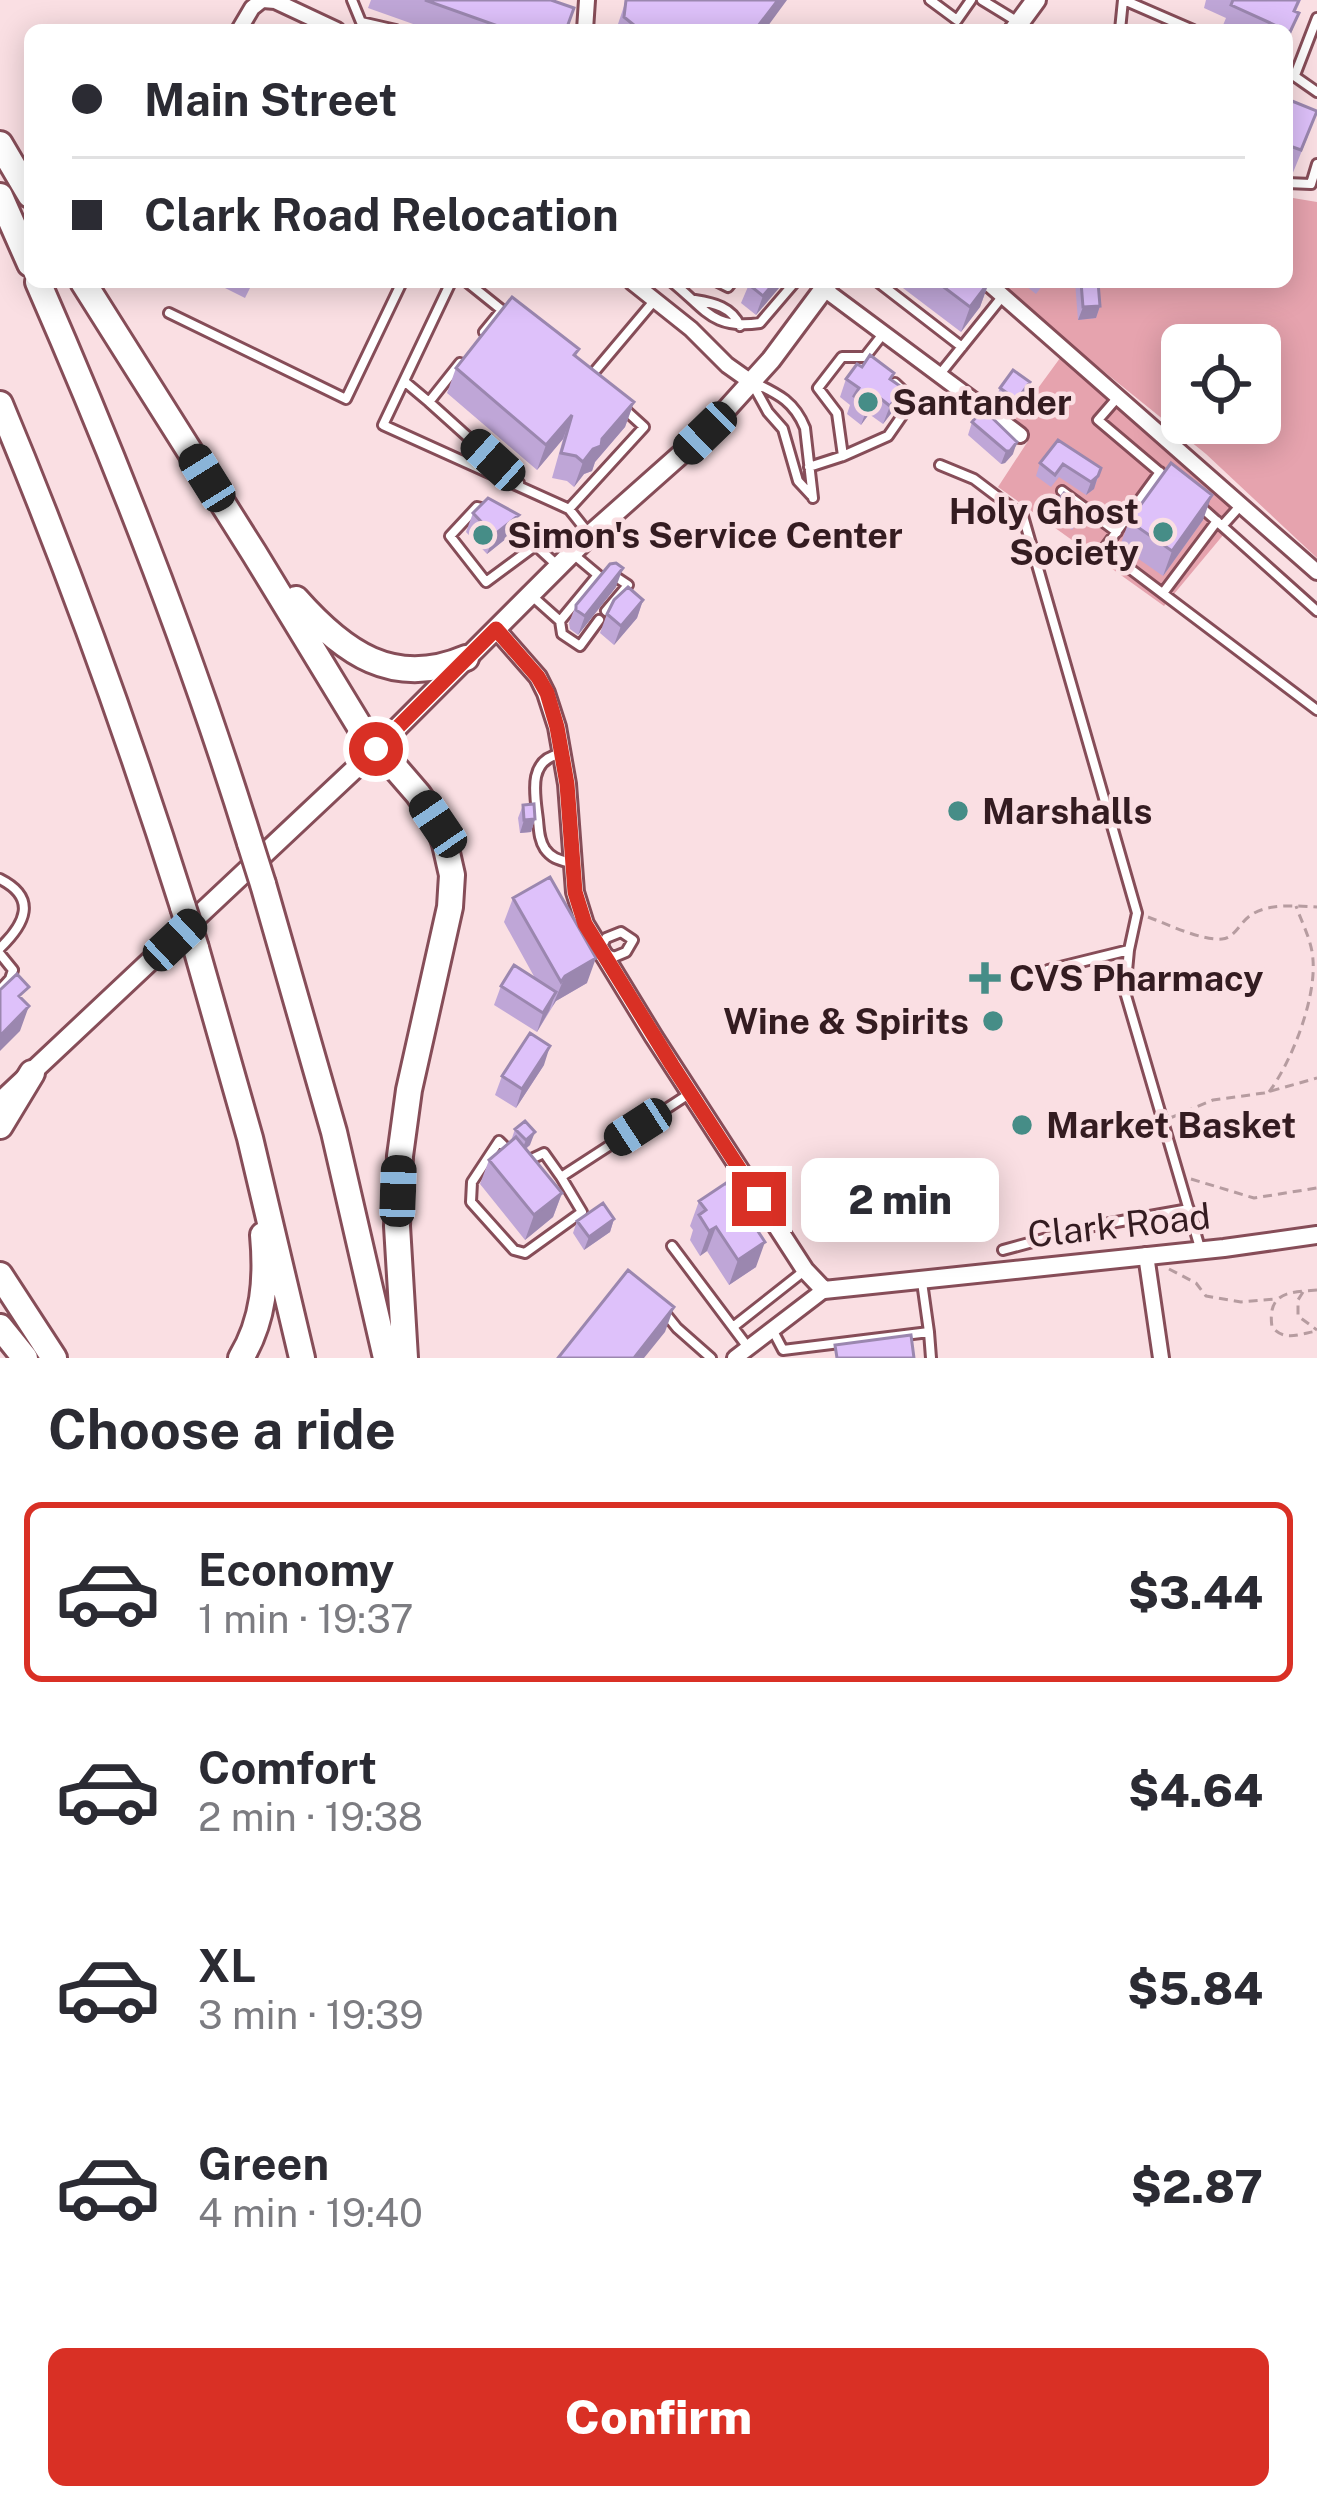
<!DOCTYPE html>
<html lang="en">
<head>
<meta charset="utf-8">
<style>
	body { margin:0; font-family:"Public Sans",sans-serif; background:#f7f7f7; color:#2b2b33; height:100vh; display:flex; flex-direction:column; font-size:45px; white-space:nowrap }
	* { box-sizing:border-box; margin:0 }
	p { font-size:39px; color:#7c7c81 }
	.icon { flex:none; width:66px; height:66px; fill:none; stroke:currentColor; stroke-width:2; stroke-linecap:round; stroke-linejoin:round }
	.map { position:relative; height:1358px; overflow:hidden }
	.panel { display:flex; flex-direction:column; background:#fff; flex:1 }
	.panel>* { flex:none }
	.banner { position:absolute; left:24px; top:24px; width:1269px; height:264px; border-radius:18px; box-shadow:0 6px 30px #0003; display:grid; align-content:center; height:264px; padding:0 48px; background:#fff }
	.buttons { position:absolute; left:1161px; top:324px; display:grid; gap:24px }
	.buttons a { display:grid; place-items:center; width:120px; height:120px; border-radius:18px; background:#fff; box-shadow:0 6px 30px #0003; font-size:60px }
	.end { position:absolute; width:54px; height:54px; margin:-27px; border:15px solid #d93025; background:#fff; box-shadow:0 0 0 6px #fff }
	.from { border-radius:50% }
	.bubble { position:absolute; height:84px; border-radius:18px; background:#fff; box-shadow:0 6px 30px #0003; font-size:39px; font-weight:800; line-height:84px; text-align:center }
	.car { position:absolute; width:36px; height:72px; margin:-36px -18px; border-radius:15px; box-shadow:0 0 9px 3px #0007; background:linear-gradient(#222 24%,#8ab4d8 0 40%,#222 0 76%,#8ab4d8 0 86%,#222 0) }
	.banner b { display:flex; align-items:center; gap:42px; height:114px; font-size:45px }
	.banner b+b { border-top:3px solid #e1e1e2 }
	.banner i { width:30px; height:30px; background:#2b2b33 }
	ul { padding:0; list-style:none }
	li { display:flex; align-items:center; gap:36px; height:180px; margin:0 24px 18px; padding:0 24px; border:6px solid transparent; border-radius:18px }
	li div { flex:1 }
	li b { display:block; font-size:45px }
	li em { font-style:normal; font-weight:800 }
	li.current { border-color:#d93025 }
	li>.icon { width:108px; height:108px; stroke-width:1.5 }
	h2 { padding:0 48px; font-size:54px; line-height:144px }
	.button { display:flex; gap:24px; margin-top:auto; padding:24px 48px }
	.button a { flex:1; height:138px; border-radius:18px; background:#d93025; color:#fff; font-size:48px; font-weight:800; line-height:138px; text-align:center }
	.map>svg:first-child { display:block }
	.green { fill:#e6a3ae; fill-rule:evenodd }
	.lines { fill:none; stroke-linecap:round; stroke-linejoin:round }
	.service-casing { stroke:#864d58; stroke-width:14 }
	.minor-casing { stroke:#864d58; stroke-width:20 }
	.tertiary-casing { stroke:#864d58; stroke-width:22 }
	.secondary-casing { stroke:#864d58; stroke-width:24 }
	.motorway-casing { stroke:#864d58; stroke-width:30 }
	.path { stroke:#b69ca0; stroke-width:3; stroke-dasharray:9 6; stroke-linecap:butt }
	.service { stroke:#fff; stroke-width:8 }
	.minor { stroke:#fff; stroke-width:14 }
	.tertiary { stroke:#fff; stroke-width:16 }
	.secondary { stroke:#fff; stroke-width:18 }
	.motorway { stroke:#fff; stroke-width:24 }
	.motorway-bridge-casing { stroke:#864d58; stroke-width:30; stroke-linecap:butt }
	.motorway-bridge { stroke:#fff; stroke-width:24 }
	.wall { fill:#bfa6d7 }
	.shaded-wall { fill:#9b87af }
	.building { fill:#dec1fa; stroke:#9b87af; stroke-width:3 }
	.route { stroke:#d93025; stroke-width:15 }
	.poi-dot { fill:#468d87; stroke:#fadfe3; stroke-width:4.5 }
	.labels { text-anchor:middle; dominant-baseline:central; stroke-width:9; stroke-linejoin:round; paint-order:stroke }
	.poi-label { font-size:36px; font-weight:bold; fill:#341c21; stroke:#fadfe3; text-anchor:start }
	.street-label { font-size:36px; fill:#341c21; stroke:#fadfe3 }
</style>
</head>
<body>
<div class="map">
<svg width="1317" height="1358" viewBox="0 0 1317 1358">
	<rect width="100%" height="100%" fill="#fadfe3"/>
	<!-- green -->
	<path class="green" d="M1287 197 1317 202V558L1206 454 993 282H1287ZM1182 345H1260V423H1182Z
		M1063 354 1239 516 1164 606 998 487 1028 441 1014 421Z"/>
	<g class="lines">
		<defs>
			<path id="service" d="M352 0 361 22 396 30
				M930 0 957 20 971 0
				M982 0 1018 22
				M1124 0 1193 30
				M1120 30 1123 0
				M1287 71 1317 92
				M1295 75 1317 18
				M1287 183 1311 184 1317 164
				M451 282 383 425 569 509 589 534
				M467 282 508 315
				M672 282C706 309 712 330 760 323L795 282
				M718 282 728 287 732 282
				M878 282 962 347
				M695 300C714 303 732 307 740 326
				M169 313 346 399 402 282
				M484 332 502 310
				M460 363 429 402 519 483
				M940 374 1002 297
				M590 377 654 301
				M404 381 429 402
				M753 382C778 394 794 401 805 428L813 498
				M752 383 768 412 783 429 798 481 811 495
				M1118 397 1098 420 1163 475
				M843 456 888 436 913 400 895 383
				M940 465 974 479 1023 516 1137 913 1129 950 1125 992 1200 1248
				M809 467 843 456 837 413 818 388 842 357H865L883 334
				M1160 472 1104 549 1317 710
				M1062 491 1117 532
				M1202 508 1317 611
				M569 509 644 427 622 407
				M489 510 477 507 450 536 486 582 536 545
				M507 519 558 566
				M1222 526 1240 506
				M1163 593 1217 521
				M532 596 560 621 598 575 573 554
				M606 611 628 585 613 575
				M560 621 562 634 580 646 599 620
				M560 754C527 760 535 795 538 820 539 830 539 840 545 849 552 859 560 860 571 863
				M0 879C38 898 25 924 0 948
				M621 932 633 940 626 952 614 957 600 950 606 938Z
				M0 954 13 970 10 979 0 990
				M1048 970 1129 950
				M510 1152 499 1141 472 1182 471 1202 514 1250 525 1253 582 1212 561 1177 689 1094
				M525 1162 544 1153 561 1177
				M672 1246 747 1346
				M1003 1250 1088 1227 1189 1209
				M665 1313 677 1328 711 1358
				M733 1327 804 1271
				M773 1331 783 1350 929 1332 922 1282
				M929 1332 931 1358"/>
			<path id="minor" d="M263 0 275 1 337 30
				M239 30 252 8 262 0
				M585 30 587 0
				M632 282 691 329 727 365 751 382
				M987 282 1317 572
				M824 289 1020 435
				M1146 1255 1161 1358
				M735 1358 824 1290"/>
			<path id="tertiary" d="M496 629 538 677 546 693 557 727 567 784 575 892 585 924 654 1037 805 1270 824 1290 1224 1248 1317 1235"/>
			<path id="secondary" d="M1014 30 1036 0
				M0 1102 376 749 590 535 705 433 771 360 829 282"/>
			<path id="motorway" d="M0 144 30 195
				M0 196 30 264
				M38 282C118 465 191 652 250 843
				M83 282 254 553 360 727 418 794 438 823 445 844 452 875 450 907 409 1090 400 1156 397 1226 405 1358
				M0 404C69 569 129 736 183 907
				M296 599C343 652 393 689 466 658
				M263 884 334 1132 386 1358
				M196 948 250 1138 302 1358
				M0 1126 32 1073
				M0 1275 54 1358
				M0 1327 25 1358
				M241 1358C264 1320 267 1278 263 1235"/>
		</defs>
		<!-- service casing -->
		<use href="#service" class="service-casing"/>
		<!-- minor casing -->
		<use href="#minor" class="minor-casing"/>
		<!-- tertiary casing -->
		<use href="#tertiary" class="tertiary-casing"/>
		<!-- secondary casing -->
		<use href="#secondary" class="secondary-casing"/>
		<!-- motorway casing -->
		<use href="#motorway" class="motorway-casing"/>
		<!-- path -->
		<path class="path" d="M1148 917C1167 924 1202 941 1222 939 1235 938 1240 922 1251 915 1268 903 1297 906 1317 907
			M1269 1092C1292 1061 1316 999 1313 960 1312 941 1302 923 1296 906
			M1170 1118 1213 1100 1264 1093 1317 1078
			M1191 1179 1254 1198 1317 1188
			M1169 1269 1196 1283 1206 1296 1241 1302 1276 1299
			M1317 1290C1289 1292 1267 1292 1272 1327 1285 1342 1299 1334 1317 1331
			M1303 1292 1298 1300V1316L1317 1330"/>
		<!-- service -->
		<use href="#service" class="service"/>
		<!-- minor -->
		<use href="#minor" class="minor"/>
		<!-- tertiary -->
		<use href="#tertiary" class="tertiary"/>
		<!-- secondary -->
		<use href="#secondary" class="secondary"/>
		<!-- motorway -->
		<use href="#motorway" class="motorway"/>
		<defs>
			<path id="motorway-bridge" d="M250 843 263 884
				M183 907 196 948"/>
		</defs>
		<!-- motorway-bridge casing -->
		<use href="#motorway-bridge" class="motorway-bridge-casing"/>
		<!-- motorway-bridge -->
		<use href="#motorway-bridge" class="motorway-bridge"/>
	</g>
	<!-- wall -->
	<path class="wall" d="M371 0H551L566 30H430L368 8Z
		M626 0 765 30H616Z
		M1206 0H1301L1296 11 1299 13 1287 44V30H1221L1226 18 1204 8Z
		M1287 99 1308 136 1292 175 1287 173Z
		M213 282H253L245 298Z
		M750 282H784L756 315 741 303Z
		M895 282H989L980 307 961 332Z
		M1021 282H1045L1036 294Z
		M1075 282H1098L1100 306 1096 318 1078 320Z
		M579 349 576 356 634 402 625 427 595 462 592 471 584 474 574 487 567 481 552 478 563 439 537 470 447 393 456 368Z
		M862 367 892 380 903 388 896 407 883 424 869 414 861 425 847 414 850 405 840 397 846 379Z
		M1000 388 1025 394 1012 413 995 400Z
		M972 422 1013 454 1005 463 1001 464 968 435Z
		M1040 463 1101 468 1094 489 1086 495 1059 477 1051 487 1036 476Z
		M1057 502 1084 509 1079 521 1072 530 1053 515Z
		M473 513 519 515 512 534 487 554 466 532Z
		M1203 520 1163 576 1120 546 1129 521Z
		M616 587 578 635 570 629 569 623 576 605Z
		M643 600 637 618 614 645 600 633 607 614Z
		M523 805 535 819 531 832 520 833 518 818Z
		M513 898 587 983 556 1001 537 1032 494 1005 501 986 536 980 504 922Z
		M544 1065 516 1108 495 1095 502 1076Z
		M515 1129 530 1145 526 1149 562 1193 553 1217 525 1240 480 1184 489 1160 511 1141Z
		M699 1201 756 1267 729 1285 707 1251 700 1256 690 1240 693 1230 690 1226Z
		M614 1219 610 1232 584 1250 573 1233 577 1221Z"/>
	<!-- shaded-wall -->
	<path class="shaded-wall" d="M778 0H787L765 30H755Z
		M775 282H784L756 315 763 296Z
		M989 282 980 307 961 332 970 307Z
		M1100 306 1096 318 1078 320 1083 307Z
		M1030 382 1025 394 1012 413 1017 400Z
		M903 388 896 407 883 424 890 406Z
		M876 395 869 414 861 425 868 406Z
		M634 402 625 427 595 462 592 471 584 474 574 487 583 462Z
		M572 415 563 439 537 470 546 445Z
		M1017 442 1013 454 1005 463 1001 464 1006 451Z
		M1098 476 1094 489 1086 495 1091 482Z
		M1212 495 1203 520 1163 576 1172 551Z
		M519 515 512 534 487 554 494 535Z
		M623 568 616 587 578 635 585 616Z
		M643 600 637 618 614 645 621 626Z
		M535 819 531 832 520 833 524 820Z
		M596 958 587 983 556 1001 552 1007 565 976Z
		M556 992 549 1011 537 1032 543 1013Z
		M29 1006 20 1031 0 1051V1036Z
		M550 1046 544 1065 516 1108 522 1089Z
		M535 1132 530 1145 521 1152 526 1140Z
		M562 1193 553 1217 525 1240 534 1215Z
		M614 1219 610 1232 584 1250 589 1237Z
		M716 1227 707 1251 700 1256 709 1231Z
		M765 1242 756 1267 729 1285 738 1260Z
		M674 1307 665 1332 644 1358H634Z"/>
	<!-- building -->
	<path class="building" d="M425 0H551L574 8 566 30H509Z
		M626 0H778L755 30H640L624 17Z
		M1233 0H1299L1294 11 1299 13 1290 32 1231 5Z
		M1287 99 1317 111 1301 150 1287 145Z
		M750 282H775L763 296 748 284Z
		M937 282H989L970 307Z
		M1081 282H1098L1100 306 1083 307Z
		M512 297 579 349 574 355 634 402 602 439 601 446 593 449 583 462 576 456 561 453 572 415 546 445 456 368Z
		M870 355 894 373 890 379 903 388 890 406 876 395 868 406 854 396 859 388 846 379 857 364 862 367Z
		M1013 370 1030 382 1017 400 1000 388Z
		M983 409 1017 442 1010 451H1006L972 422Z
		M1058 440 1101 468 1098 476 1091 482 1063 464 1055 475 1040 463Z
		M1171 463 1212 495 1172 551 1129 521Z
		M1064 493 1084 509 1077 517 1057 502Z
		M488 498 519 515 494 535 473 513Z
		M616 563 623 568 585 616 576 610V605L610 564Z
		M628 587 643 600 621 626 607 614 614 600Z
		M534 804 535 819 524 820 523 805Z
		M550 877 596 958 565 976 561 982 513 898Z
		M514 965 556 992 543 1013 501 986Z
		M17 974 29 987 19 996 29 1006 0 1036V990Z
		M530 1033 550 1046 522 1089 502 1076Z
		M525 1121 535 1132 526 1140 515 1129Z
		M516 1137 562 1193 534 1215 489 1160Z
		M726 1183 765 1242 738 1260 716 1227 709 1231 699 1215 706 1210 699 1201Z
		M603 1203 614 1219 589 1237 577 1221Z
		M628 1270 674 1307 634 1358H558Z
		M911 1335 914 1358H837L835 1345Z"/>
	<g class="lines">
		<!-- route -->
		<path class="route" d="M376 749 496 629 538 677 547 693 557 727 567 784 575 892 585 924 672 1065 759 1199"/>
	</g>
	<!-- markers -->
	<g class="poi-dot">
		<circle cx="868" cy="402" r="12"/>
		<circle cx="1163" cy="532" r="12"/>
		<circle cx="483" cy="535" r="12"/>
		<circle cx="958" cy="811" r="12"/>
		<path d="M979 960h12v12h12v12h-12v12h-12v-12h-12v-12h12z"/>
		<circle cx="993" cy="1021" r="12"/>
		<circle cx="1022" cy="1125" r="12"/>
	</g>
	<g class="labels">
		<!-- poi labels -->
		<g class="poi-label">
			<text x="892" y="402">Santander</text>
			<text x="1139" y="511" text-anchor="end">Holy Ghost<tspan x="1139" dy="41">Society</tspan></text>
			<text x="507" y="535">Simon's Service Center</text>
			<text x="982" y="811">Marshalls</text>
			<text x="1009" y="978">CVS Pharmacy</text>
			<text x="969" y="1021" text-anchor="end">Wine &amp; Spirits</text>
			<text x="1046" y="1125">Market Basket</text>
		</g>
		<!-- street labels -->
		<g class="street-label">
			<text transform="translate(1119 1225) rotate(-6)">Clark Road</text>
		</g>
	</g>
</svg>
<div class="buttons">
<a><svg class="icon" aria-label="locate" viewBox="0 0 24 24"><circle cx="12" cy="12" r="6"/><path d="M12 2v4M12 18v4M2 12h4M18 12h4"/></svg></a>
</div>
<i class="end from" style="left:376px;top:749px"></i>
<i class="end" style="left:759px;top:1199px"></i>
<div class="bubble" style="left:801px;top:1158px;width:198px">2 min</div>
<i class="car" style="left:705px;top:433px;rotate:226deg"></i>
<i class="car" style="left:493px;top:460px;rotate:312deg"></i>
<i class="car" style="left:207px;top:478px;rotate:328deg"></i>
<i class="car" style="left:438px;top:824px;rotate:326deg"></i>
<i class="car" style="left:175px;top:940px;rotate:47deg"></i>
<i class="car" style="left:638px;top:1127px;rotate:237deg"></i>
<i class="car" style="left:398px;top:1191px;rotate:2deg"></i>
<div class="banner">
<b><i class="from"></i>Main Street</b>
<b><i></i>Clark Road Relocation</b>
</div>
</div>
<section class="panel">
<h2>Choose a ride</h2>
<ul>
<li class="current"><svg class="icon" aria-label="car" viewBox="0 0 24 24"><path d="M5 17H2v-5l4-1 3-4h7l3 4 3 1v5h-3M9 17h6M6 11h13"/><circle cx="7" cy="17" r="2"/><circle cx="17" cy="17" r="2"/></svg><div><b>Economy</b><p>1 min · 19:37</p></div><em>$3.44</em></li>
<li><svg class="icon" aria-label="car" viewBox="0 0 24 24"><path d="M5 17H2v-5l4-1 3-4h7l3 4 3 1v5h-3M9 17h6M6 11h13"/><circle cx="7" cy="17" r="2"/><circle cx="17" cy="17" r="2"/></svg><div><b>Comfort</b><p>2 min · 19:38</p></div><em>$4.64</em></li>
<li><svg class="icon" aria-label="car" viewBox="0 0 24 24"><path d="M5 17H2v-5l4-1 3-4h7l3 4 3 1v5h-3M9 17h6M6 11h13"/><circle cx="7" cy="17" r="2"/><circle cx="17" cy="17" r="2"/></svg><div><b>XL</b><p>3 min · 19:39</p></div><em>$5.84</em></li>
<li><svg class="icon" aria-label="car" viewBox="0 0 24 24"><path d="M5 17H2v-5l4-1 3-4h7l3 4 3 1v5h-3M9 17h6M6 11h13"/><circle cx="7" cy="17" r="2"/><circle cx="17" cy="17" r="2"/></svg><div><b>Green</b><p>4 min · 19:40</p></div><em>$2.87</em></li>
</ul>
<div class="button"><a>Confirm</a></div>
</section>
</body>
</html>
